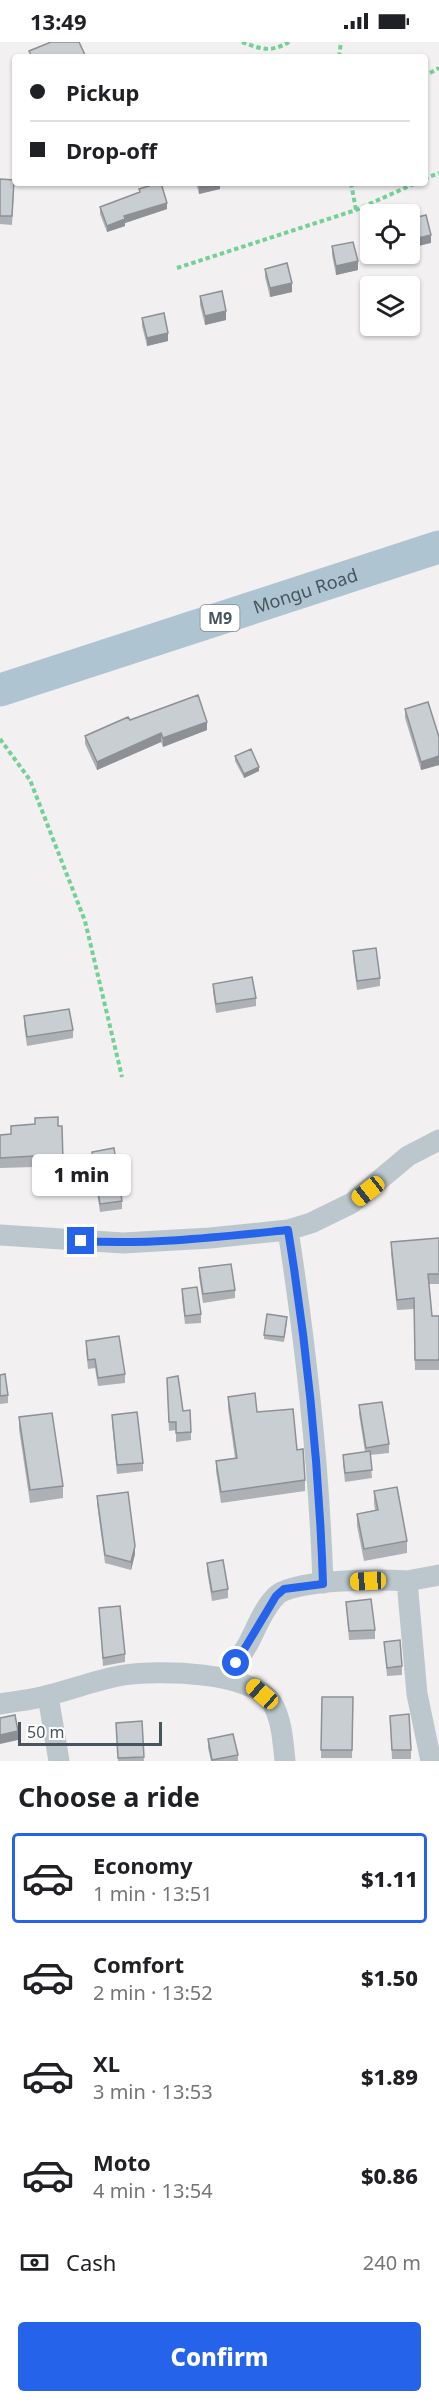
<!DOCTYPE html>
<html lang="en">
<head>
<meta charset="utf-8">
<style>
	body { margin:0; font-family:"Noto Sans",sans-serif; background:#f2f2f2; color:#202124; height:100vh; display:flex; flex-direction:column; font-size:22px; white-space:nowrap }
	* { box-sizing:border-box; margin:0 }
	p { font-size:20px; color:#757577 }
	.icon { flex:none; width:33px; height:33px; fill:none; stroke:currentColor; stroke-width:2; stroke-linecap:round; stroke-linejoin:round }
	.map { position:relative; height:1719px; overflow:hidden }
	.sheet { display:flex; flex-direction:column; background:#fff; flex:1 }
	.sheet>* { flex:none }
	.hud { position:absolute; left:12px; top:12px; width:416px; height:132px; border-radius:6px; box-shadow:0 2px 4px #0004; display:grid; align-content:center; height:132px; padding:0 18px; background:#fff }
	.buttons { position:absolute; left:360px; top:162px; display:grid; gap:12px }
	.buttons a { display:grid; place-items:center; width:60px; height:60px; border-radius:6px; background:#fff; box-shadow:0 2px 4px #0004; font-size:30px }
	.scale { position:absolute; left:18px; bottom:15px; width:144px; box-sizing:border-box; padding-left:6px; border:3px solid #47565e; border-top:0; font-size:16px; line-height:21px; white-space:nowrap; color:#47565e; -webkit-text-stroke:4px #fff; paint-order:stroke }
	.end { position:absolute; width:27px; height:27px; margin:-14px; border:8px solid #2563eb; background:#fff; box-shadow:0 0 0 3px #fff }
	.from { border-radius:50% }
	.bubble { position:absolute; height:42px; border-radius:6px; background:#fff; box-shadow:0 2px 4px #0004; font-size:20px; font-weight:800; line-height:42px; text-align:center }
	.car { position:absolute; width:18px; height:36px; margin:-18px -9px; border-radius:8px; box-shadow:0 0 4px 2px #0007; background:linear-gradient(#f5c518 24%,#345 0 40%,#f5c518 0 76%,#345 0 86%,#f5c518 0) }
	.hud b { display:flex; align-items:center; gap:21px; height:57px; font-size:22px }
	.hud b+b { border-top:2px solid #e0e0e0 }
	.hud i { width:15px; height:15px; background:#202124 }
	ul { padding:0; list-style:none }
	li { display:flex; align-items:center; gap:18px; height:90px; margin:0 12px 9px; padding:0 6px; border:3px solid transparent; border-radius:6px }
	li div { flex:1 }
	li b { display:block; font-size:22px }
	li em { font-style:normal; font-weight:800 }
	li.active { border-color:#2563eb }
	li>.icon { width:54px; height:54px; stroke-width:1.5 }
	h2 { padding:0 18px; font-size:27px; line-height:72px }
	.pay { display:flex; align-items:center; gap:15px; height:66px; padding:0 18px; font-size:22px }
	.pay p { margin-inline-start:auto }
	.action { display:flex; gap:12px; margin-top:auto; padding:12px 18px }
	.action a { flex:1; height:69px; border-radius:6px; background:#2563eb; color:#fff; font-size:24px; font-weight:800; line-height:69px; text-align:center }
	.status { display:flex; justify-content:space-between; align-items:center; height:42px; padding:0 30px; background:#fff; direction:ltr }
	.status svg { height:16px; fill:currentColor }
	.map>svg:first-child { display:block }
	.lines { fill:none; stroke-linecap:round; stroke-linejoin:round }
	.path { stroke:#73d196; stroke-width:4; stroke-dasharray:4.5 3; stroke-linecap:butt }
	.street { stroke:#bbc7cd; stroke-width:21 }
	.primary { stroke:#aec4d0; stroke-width:33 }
	.wall { fill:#adb1b5 }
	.shaded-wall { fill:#8d9094 }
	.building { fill:#c9ced3; stroke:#8d9094; stroke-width:1.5 }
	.route { stroke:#2563eb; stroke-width:8 }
	.labels { text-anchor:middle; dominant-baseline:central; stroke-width:4.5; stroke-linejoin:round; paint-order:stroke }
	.shield { fill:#fff; stroke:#7e898e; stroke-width:1.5 }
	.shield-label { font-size:16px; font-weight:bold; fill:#47565e }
	.street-label { font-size:18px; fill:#47565e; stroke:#fff }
</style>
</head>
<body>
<div class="status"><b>13:49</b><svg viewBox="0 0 49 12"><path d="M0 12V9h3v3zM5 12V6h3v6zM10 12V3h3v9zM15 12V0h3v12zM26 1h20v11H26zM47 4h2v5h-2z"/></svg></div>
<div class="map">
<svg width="439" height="1719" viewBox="0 0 439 1719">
	<rect width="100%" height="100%" fill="#f2f0f0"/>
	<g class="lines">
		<!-- path -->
		<path class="path" d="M242 0C261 7 270 11 289 0
			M339 15 341 0
			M430 31 439 26
			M424 137 439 131
			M351 141 356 168
			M177 226 356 168 416 141
			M0 697 30 738 85 879 122 1035"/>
		<!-- street -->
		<path class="street" d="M288 1188C306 1305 319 1422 323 1541
			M0 1193 123 1201 210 1196 288 1188 311 1181 352 1161 408 1114 439 1098
			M407 1539 439 1533
			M226 1637C233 1626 241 1614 248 1602 256 1587 263 1567 276 1554 291 1537 383 1537 407 1539L417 1652 431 1719
			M48 1654 59 1719
			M0 1662C16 1659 33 1658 49 1653 74 1647 99 1637 124 1633 158 1628 252 1629 272 1661 282 1678 283 1700 285 1719"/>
		<!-- primary -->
		<path class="primary" id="s1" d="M0 648 439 505"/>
	</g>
	<!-- wall -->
	<path class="wall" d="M0 137 14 147 12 183 0 182Z
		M196 141H220V147L199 152Z
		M139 147 167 167 125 181V184L107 190 100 172V165L139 151Z
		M332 204 358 228 336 233 332 213Z
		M265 227 292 250 270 255 265 235Z
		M200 254 226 278 205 283 200 263Z
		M142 276 168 299 147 304 142 284Z
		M405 667 439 695V723L421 728 405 676Z
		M130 678 207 688 163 705 161 700 97 728 85 702V694Z
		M235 714 259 729 244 736 235 719Z
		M353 909 380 936V944L357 948 353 917Z
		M213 942 256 956V964L216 971 213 950Z
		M24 974 73 988V996L27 1004 24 983Z
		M58 1084 63 1119V1129L34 1131V1125L0 1126V1093L11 1092Z
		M92 1110 122 1159V1167L100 1170 92 1118Z
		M439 1196V1242H429L432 1274H439V1328H415L414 1267 397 1268 391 1211V1200Z
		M199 1226 235 1248V1256L203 1261 199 1235Z
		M182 1247 201 1272V1281L185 1282 182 1256Z
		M287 1280 284 1300 264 1297V1293Z
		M86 1299 125 1332V1341L98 1344 95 1326 88 1327 86 1308Z
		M0 1333 8 1353V1361L0 1362Z
		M167 1336 183 1369 191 1390V1398L176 1400V1388L169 1389Z
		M228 1355 257 1370 297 1408 305 1438V1449L221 1461 216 1429V1419L235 1416 228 1366Z
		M359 1363 389 1402V1411L370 1413 372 1436 345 1440 343 1421V1413L365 1410 359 1372Z
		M112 1373 143 1421V1429L117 1432 112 1381Z
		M19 1375 63 1444V1456L30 1461 19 1387Z
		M374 1449 407 1499V1511L364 1519 357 1484V1472L375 1468 374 1461Z
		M97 1454 135 1512 131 1528 105 1521 97 1462Z
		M207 1521 228 1547V1556L212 1559 207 1529Z
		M346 1560 375 1588V1597L349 1598Z
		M99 1566 125 1612V1620L103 1624Z
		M384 1600 402 1624V1633L387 1634Z
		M322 1655H353L352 1716H321Z
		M390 1674 411 1708V1717H392Z
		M142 1679 144 1719H118L116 1681Z
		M208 1697 238 1713V1719H211L208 1706Z"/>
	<!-- shaded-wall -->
	<path class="shaded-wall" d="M209 141H220V147L199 152V144Z
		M167 161V167L125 181V184L107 190V184L124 174Z
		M431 193V201L410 206V198Z
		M358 219V228L336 233V224Z
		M292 241V250L270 255V246Z
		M226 269V278L205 283V274Z
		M168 291V299L147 304V296Z
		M207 680V688L163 705V696Z
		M161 691V700L97 728V720Z
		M439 714V723L421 728V720Z
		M259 725V729L244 736V732Z
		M135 1504V1512L131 1528V1520Z
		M18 1689V1698L0 1702V1693Z"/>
	<!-- building -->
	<path class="building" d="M51 0H79L86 15H32L29 9Z
		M0 137 14 138 12 174H0Z
		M158 141H161L167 161 124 174 125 177 107 184 100 165 140 150 139 147Z
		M198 141H209L199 144Z
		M426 173 431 193 410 198V177Z
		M353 200 358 219 336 224 332 204Z
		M287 221 292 241 270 246 265 227Z
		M222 249 226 269 205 274 200 254Z
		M164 271 168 291 147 296 142 276Z
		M198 653 207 680 163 696 161 691 97 720 85 694 128 675 130 678Z
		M428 660 439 695V714L421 720 405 667Z
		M251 707 259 725 244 732 235 714Z
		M376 906 380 936 357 939 353 909Z
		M252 935 256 956 216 962 213 942Z
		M69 967 73 988 27 995 24 974Z
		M58 1075V1084H62L63 1119 34 1120V1114L0 1116V1093L11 1092V1084L35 1082V1076Z
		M114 1106 122 1159 100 1162 92 1110Z
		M439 1196V1232H428L432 1274H439V1318H415L414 1256 397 1258 391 1200Z
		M231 1222 235 1248 203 1252 199 1226Z
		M197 1245 201 1272 185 1274 182 1247Z
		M267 1272 287 1275 284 1295 264 1293Z
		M119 1294 125 1332 98 1336 95 1317 88 1318 86 1299Z
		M5 1332 8 1353 0 1354V1333Z
		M178 1334 183 1369 190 1368 191 1390 176 1391V1380H169L167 1336Z
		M255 1351 257 1370 293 1367 297 1408 303 1407 305 1438 221 1450 216 1419 237 1416 228 1355Z
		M382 1360 389 1402 366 1406 359 1363Z
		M137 1370 143 1421 117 1423 112 1373Z
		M52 1371 63 1444 30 1448 19 1375Z
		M370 1409 372 1428 345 1431 343 1413Z
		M397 1445 407 1499 364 1507 357 1472 378 1468 374 1449Z
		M128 1450 135 1504 131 1520 105 1513 97 1454Z
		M223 1518 228 1547 212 1550 207 1521Z
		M371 1557 375 1588 349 1589 346 1560Z
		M120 1564 125 1612 103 1616 99 1566Z
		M400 1598 402 1624 387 1626 384 1600Z
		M322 1655H353L352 1708H321Z
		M409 1672 411 1708H392L390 1674Z
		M15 1673 18 1689 0 1693V1676Z
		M142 1679 144 1715 118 1716 116 1681Z
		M233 1692 238 1713 212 1718 208 1697Z"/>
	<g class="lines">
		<!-- route -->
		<path class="route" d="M81 1199C150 1203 219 1195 288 1188 307 1305 319 1422 323 1542L284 1547 276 1554 236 1621"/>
	</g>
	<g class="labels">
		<!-- shield labels -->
		<rect class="shield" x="200.5" y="563" width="39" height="26" rx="4.5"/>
		<g class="shield-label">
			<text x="220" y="576">M9</text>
		</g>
		<!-- street labels -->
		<g class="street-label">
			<text stroke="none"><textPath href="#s1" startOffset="321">Mongu Road</textPath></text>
		</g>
	</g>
</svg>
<div class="buttons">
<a><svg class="icon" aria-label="locate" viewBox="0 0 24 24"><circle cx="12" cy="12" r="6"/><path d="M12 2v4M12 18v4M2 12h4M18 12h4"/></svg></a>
<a><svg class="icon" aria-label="layers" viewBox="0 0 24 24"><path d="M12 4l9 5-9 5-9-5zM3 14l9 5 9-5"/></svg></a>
</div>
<div class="scale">50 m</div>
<i class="end from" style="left:236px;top:1621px"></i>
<i class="end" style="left:81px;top:1199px"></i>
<div class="bubble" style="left:32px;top:1112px;width:99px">1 min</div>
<i class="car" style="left:368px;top:1149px;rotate:232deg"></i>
<i class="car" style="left:368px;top:1539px;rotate:267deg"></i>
<i class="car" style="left:262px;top:1652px;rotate:311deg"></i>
<div class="hud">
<b><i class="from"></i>Pickup</b>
<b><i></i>Drop-off</b>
</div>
</div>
<section class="sheet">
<h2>Choose a ride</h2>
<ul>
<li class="active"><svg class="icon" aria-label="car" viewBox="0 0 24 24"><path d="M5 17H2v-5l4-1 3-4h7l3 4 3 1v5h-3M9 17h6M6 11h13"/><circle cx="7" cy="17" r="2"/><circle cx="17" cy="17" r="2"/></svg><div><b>Economy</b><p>1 min · 13:51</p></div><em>$1.11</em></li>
<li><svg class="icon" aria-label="car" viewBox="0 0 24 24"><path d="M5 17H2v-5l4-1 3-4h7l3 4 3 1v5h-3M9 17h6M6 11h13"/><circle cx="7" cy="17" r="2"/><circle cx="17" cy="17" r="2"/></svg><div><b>Comfort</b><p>2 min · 13:52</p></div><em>$1.50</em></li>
<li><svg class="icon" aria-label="car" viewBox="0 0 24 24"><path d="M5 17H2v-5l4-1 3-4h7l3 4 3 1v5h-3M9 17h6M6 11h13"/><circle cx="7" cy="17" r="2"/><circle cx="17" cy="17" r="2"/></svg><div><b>XL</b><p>3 min · 13:53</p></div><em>$1.89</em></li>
<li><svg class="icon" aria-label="car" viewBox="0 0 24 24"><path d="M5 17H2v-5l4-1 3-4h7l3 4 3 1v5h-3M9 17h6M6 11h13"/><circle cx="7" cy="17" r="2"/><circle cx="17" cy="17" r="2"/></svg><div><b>Moto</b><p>4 min · 13:54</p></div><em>$0.86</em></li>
</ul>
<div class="pay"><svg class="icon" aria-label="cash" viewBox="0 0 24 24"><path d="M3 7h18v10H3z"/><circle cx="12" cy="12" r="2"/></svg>Cash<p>240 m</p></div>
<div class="action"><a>Confirm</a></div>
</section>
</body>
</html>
